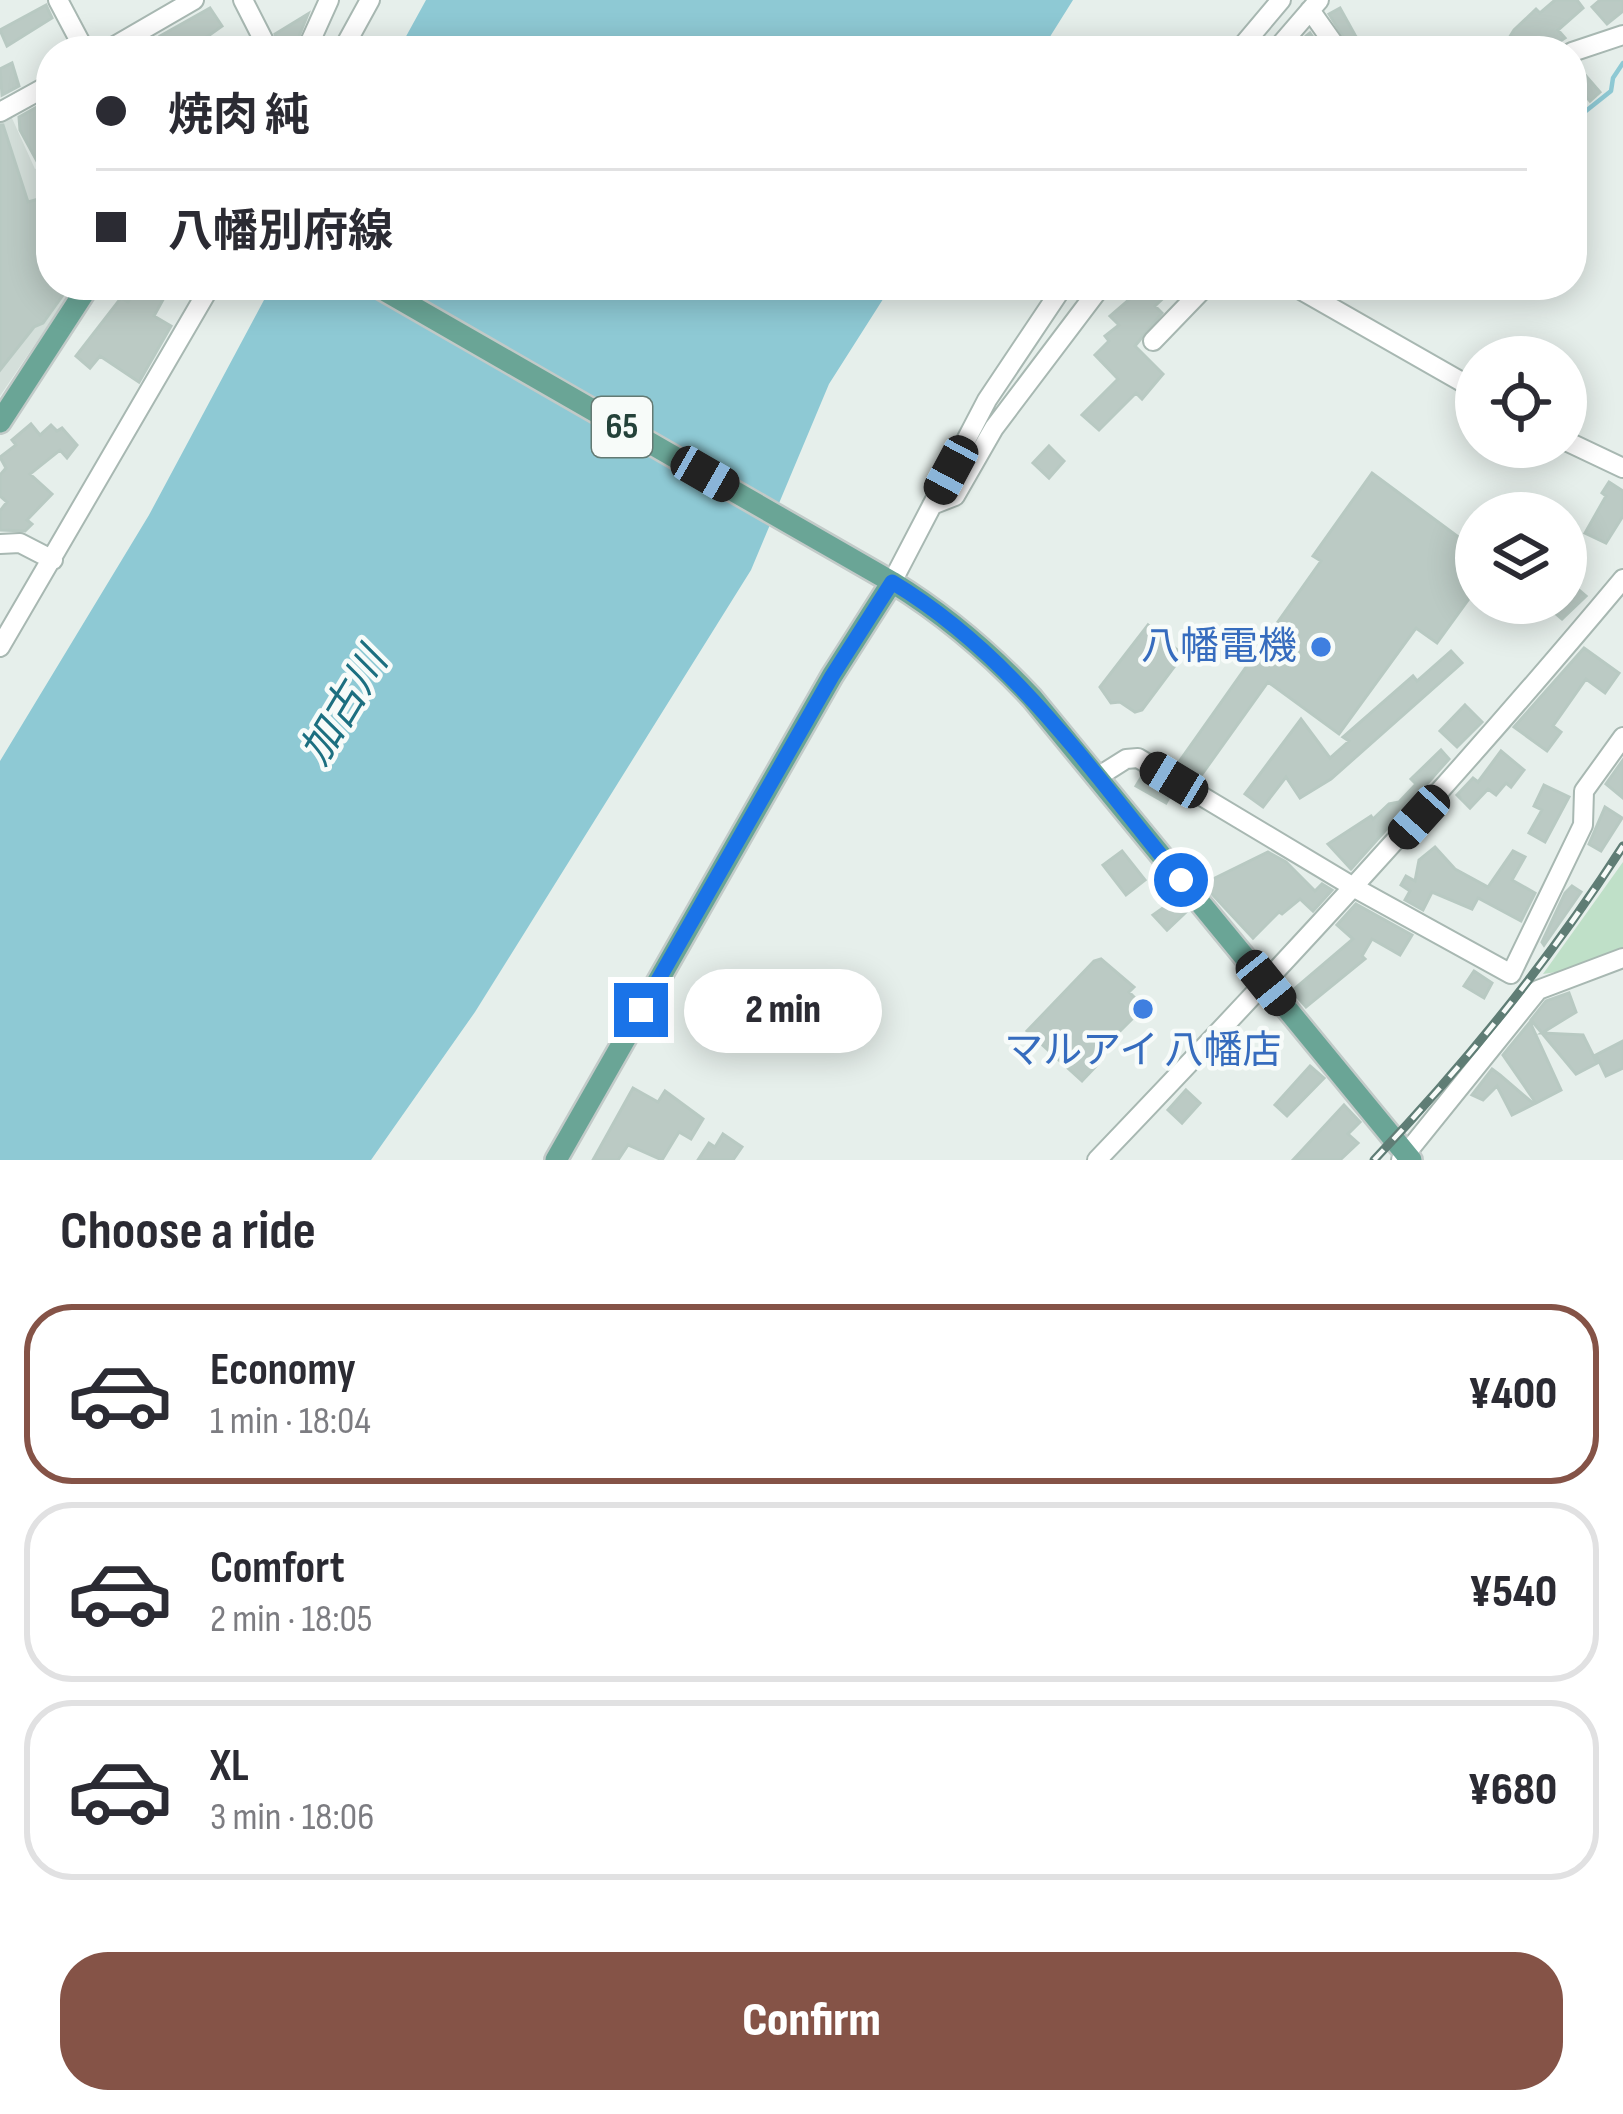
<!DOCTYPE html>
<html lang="en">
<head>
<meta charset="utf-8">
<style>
	body { margin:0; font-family:"Sofia Sans Condensed","Noto Sans JP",sans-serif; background:#f7f7f7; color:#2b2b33; height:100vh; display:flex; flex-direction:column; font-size:45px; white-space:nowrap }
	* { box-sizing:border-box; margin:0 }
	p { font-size:39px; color:#7c7c81 }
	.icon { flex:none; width:66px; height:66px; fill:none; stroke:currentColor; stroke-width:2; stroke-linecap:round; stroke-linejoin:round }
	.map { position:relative; height:1160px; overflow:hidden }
	.side { display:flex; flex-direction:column; background:#fff; flex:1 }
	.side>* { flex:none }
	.top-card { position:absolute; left:36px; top:36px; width:1551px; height:264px; border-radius:48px; box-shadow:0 6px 30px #0003; display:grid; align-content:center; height:264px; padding:0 60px; background:#fff }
	.fabs { position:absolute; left:1455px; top:336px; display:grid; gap:24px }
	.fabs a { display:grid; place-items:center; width:132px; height:132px; border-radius:50%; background:#fff; box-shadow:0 6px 30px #0003; font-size:60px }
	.end { position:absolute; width:54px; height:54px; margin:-27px; border:15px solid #1a73e8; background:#fff; box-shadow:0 0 0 6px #fff }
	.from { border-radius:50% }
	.bubble { position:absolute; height:84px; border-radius:42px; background:#fff; box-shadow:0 6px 30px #0003; font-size:39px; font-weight:800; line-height:84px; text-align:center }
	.car { position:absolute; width:36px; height:72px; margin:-36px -18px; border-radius:15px; box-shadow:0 0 9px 3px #0007; background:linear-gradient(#222 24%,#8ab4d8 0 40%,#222 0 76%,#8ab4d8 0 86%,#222 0) }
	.top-card b { display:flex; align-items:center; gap:42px; height:114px; font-size:45px }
	.top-card b+b { border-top:3px solid #e1e1e2 }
	.top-card i { width:30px; height:30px; background:#2b2b33 }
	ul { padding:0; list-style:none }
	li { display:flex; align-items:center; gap:36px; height:180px; margin:0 24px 18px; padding:0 36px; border:6px solid #e1e1e2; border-radius:48px }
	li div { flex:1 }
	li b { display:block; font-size:45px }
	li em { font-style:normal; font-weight:800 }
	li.current { border-color:#855347 }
	li>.icon { width:108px; height:108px; stroke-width:1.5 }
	h2 { padding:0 60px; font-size:54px; line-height:144px }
	.primary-button { display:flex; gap:24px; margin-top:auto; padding:24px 60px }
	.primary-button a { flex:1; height:138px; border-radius:48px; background:#855347; color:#fff; font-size:48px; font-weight:800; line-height:138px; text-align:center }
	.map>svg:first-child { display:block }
	.built { fill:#d4dfda }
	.green { fill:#bfe0c8 }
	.water { fill:#8ec9d4 }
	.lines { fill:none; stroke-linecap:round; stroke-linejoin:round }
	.stream { stroke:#8ec9d4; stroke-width:4.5 }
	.building { fill:#bbcac4; stroke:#b8c9c2; stroke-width:3 }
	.minor-casing { stroke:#a8b8b2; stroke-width:22 }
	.major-casing { stroke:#c2cac8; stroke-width:26 }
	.minor { stroke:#fff; stroke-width:18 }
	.major { stroke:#6aa596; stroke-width:21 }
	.rail-casing { stroke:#5f7d75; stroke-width:9 }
	.rail { stroke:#f7fbf9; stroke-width:4.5; stroke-dasharray:14; stroke-linecap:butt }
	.route { stroke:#1a73e8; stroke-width:15 }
	.shop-dot { fill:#3f7fe0; stroke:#f7fbf9; stroke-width:4.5 }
	.labels { text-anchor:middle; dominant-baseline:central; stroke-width:9; stroke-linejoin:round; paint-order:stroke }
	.shield { fill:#f7fbf9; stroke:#637a73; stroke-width:3 }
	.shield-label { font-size:36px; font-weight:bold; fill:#24423a }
	.shop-label { font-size:39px; fill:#366cbe; stroke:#f7fbf9; text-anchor:end }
	.water-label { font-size:42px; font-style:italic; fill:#1c6f80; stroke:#f7fbf9 }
</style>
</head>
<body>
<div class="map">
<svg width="1623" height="1160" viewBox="0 0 1623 1160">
	<rect width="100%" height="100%" fill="#e6efeb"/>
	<!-- built -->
	<path class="built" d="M11 116 35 169 51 162V285H75L0 396V119Z"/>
	<!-- green -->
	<path class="green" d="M1623 862V950L1578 969 1543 974Z"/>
	<!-- water -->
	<path class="water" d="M426 0H1073L1041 51H398Z
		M272 285H892L829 384 751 570 475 1012 371 1160H0V761L149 515Z"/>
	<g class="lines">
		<!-- stream -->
		<path class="stream" d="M1572 122 1611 91 1613 78 1623 63"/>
	</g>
	<!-- building -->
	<path class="building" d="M1555 0H1577L1583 8 1558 30 1565 38 1550 48 1542 38 1520 51 1509 38 1514 30 1536 9 1540 13Z
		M1600 0H1623V11L1607 24 1592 7Z
		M46 5 52 18 7 46 0 30Z
		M210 8 222 26 201 41 207 51H143L162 40 160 36Z
		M1340 8 1355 35 1366 51H1352L1329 14Z
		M308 14 293 51H282L275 34Z
		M1310 33 1322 50 1293 51 1306 36Z
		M12 63 19 86 2 95 0 69Z
		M1586 76 1600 92 1590 101 1575 84Z
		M51 99V158L39 165 20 130 19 117Z
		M0 125H3L28 202 46 197 51 201V285H70L43 323 34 327 0 370Z
		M140 285H171L154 316 171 326 139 382 100 356 90 368 76 356 121 298 128 302Z
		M1146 285H1177L1155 306 1162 313 1135 346 1163 374 1142 399 1136 393 1099 430 1082 415 1118 379 1095 355 1109 341 1105 336 1119 325 1110 316Z
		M31 424 40 435 51 425 57 431 62 428 77 445 67 458 60 450 30 474 52 494 27 520 32 524 25 531 0 530V511L7 502 0 496V475L6 468 0 457 16 445 12 440Z
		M1049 446 1064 461 1049 478 1033 463Z
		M1372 473 1476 550V589L1437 643 1416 628 1339 734 1268 682 1200 777 1179 762 1321 561 1313 556Z
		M1609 482 1623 491V516L1606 543 1585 533 1606 496 1602 493Z
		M1566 579 1586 596 1562 619 1543 603H1566Z
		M1148 625 1183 655 1142 710 1135 712 1120 702 1111 703 1100 687Z
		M1584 648 1619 673 1605 693 1586 679 1553 726 1561 732 1547 751 1514 727Z
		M1451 651 1462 663 1331 779 1300 798 1286 777 1263 807 1245 794 1301 719 1330 758 1349 741 1343 737 1413 676 1417 681Z
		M1465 705 1482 722 1457 747 1440 731Z
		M1441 750 1449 759 1351 869 1328 844 1371 816 1373 819 1389 804 1399 802 1416 784 1411 779Z
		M1501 751 1524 770 1511 787 1506 783 1496 795 1488 789 1470 808 1457 795 1473 778 1478 782Z
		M1623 760V798L1606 784Z
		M1142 776 1171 794 1166 803 1136 786Z
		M1544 785 1569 797 1545 842 1529 833 1542 810 1534 806Z
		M1605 807 1622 818 1601 851 1589 844Z
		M1435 847 1455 869 1488 887 1513 851 1525 857 1512 880 1535 893 1521 921 1478 898 1472 909 1432 892 1423 910 1405 900 1410 891 1401 885 1406 876 1415 881 1419 860Z
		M1122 851 1145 880 1126 895 1103 865Z
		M1268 852 1286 862 1315 891 1322 884 1332 890 1313 911 1300 899 1282 914 1279 912 1253 938 1211 893 1207 882Z
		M1572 886 1581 892 1544 945 1542 942 1565 893Z
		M1177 898 1187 911 1167 930 1153 915Z
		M1356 904 1412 935 1400 955 1372 939 1362 956 1365 959 1306 1007 1292 991 1353 939 1337 925Z
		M1101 959 1134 987 1129 992 1144 1007 1095 1056 1101 1061 1082 1081 1027 1031 1094 961Z
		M1474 971 1492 983 1484 998 1464 986Z
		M1569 993 1576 1012 1542 1033 1583 1035 1597 1063 1576 1074 1531 1020 1546 1001Z
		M1530 1022 1561 1090 1536 1103 1503 1055Z
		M1623 1041V1068L1606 1076 1596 1055Z
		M1310 1066 1324 1078 1287 1116 1275 1105Z
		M1492 1069 1500 1075 1534 1104 1512 1115 1497 1086 1483 1100 1472 1095Z
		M633 1088 658 1102 665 1091 703 1119 691 1139 679 1132 662 1160 628 1145 618 1160H593Z
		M1186 1090 1200 1103 1182 1123 1168 1110Z
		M1344 1105 1360 1122 1348 1134 1358 1143 1340 1160H1293Z
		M723 1134 742 1147 733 1160H698L709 1143 715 1147Z"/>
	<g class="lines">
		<defs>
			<path id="minor" d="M58 0 85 51
				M243 0 269 51
				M1310 10 1339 51
				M106 51 194 0
				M306 51 329 0
				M342 51 370 0
				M1238 51 1281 0
				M1275 51 1319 0
				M1572 52 1623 35
				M0 112 51 84
				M1292 285 1476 390
				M1153 341 1207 285
				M1566 441 1623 468
				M932 505 955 496 994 428 1102 285
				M0 544 20 543 53 560
				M892 582 987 400 1064 285
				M0 647 211 285
				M1096 778 1126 759 1138 758 1355 888 1511 974 1583 825 1584 791 1623 737
				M1097 1160C1278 971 1455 780 1623 579
				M1401 1160 1538 990 1623 958"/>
			<path id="major" d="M375 285 892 582C946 615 989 652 1032 698L1411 1160
				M0 422 89 285
				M556 1160 832 676 892 582"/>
		</defs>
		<!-- minor casing -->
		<use href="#minor" class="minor-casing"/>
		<!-- major casing -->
		<use href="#major" class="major-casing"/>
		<!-- minor -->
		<use href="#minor" class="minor"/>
		<!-- major -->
		<use href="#major" class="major"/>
		<defs>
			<path id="rail" d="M1374 1160C1467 1062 1550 960 1623 846"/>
		</defs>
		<!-- rail casing -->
		<use href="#rail" class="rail-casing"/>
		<!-- rail -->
		<use href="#rail" class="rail"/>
	</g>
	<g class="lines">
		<!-- route -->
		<path class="route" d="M641 1010 832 676 892 582C1014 655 1092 773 1181 880"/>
	</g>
	<!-- markers -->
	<g class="shop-dot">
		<circle cx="1321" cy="647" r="12"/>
		<circle cx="1143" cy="1009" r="12"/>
	</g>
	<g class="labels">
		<!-- shield labels -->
		<rect class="shield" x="592" y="397" width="60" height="60" rx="9"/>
		<g class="shield-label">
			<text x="622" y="427">65</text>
		</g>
		<!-- shop labels -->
		<g class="shop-label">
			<text x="1297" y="647">八幡電機</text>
			<text x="1143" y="1051" text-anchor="middle">マルアイ 八幡店</text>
		</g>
		<!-- water labels -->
		<g class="water-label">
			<text transform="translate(345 707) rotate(-59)">加古川</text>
		</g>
	</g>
</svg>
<div class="fabs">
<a><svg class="icon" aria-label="locate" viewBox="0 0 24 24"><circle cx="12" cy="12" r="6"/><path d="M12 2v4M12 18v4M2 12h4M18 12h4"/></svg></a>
<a><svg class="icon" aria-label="layers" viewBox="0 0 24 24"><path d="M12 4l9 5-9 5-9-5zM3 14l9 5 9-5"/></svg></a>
</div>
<i class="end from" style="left:1181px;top:880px"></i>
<i class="end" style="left:641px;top:1010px"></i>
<div class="bubble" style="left:684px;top:969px;width:198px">2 min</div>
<i class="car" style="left:951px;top:470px;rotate:208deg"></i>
<i class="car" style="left:705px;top:474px;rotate:120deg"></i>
<i class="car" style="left:1174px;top:780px;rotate:301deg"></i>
<i class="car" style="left:1419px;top:817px;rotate:222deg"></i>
<i class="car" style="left:1266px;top:983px;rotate:141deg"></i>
<div class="top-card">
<b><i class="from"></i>焼肉 純</b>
<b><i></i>八幡別府線</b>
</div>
</div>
<section class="side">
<h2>Choose a ride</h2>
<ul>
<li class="current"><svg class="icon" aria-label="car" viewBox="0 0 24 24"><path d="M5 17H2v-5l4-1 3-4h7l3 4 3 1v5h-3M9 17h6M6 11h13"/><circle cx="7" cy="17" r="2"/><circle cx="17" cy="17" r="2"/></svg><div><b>Economy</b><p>1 min · 18:04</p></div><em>¥400</em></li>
<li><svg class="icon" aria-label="car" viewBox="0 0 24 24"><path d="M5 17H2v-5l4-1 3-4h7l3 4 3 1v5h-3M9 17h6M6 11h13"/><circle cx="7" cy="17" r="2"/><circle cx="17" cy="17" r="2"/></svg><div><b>Comfort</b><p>2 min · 18:05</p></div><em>¥540</em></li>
<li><svg class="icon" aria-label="car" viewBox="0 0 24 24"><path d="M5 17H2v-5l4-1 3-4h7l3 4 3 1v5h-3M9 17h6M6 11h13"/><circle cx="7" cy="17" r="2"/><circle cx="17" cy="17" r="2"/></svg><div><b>XL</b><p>3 min · 18:06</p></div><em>¥680</em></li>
</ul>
<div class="primary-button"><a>Confirm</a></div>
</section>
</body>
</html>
